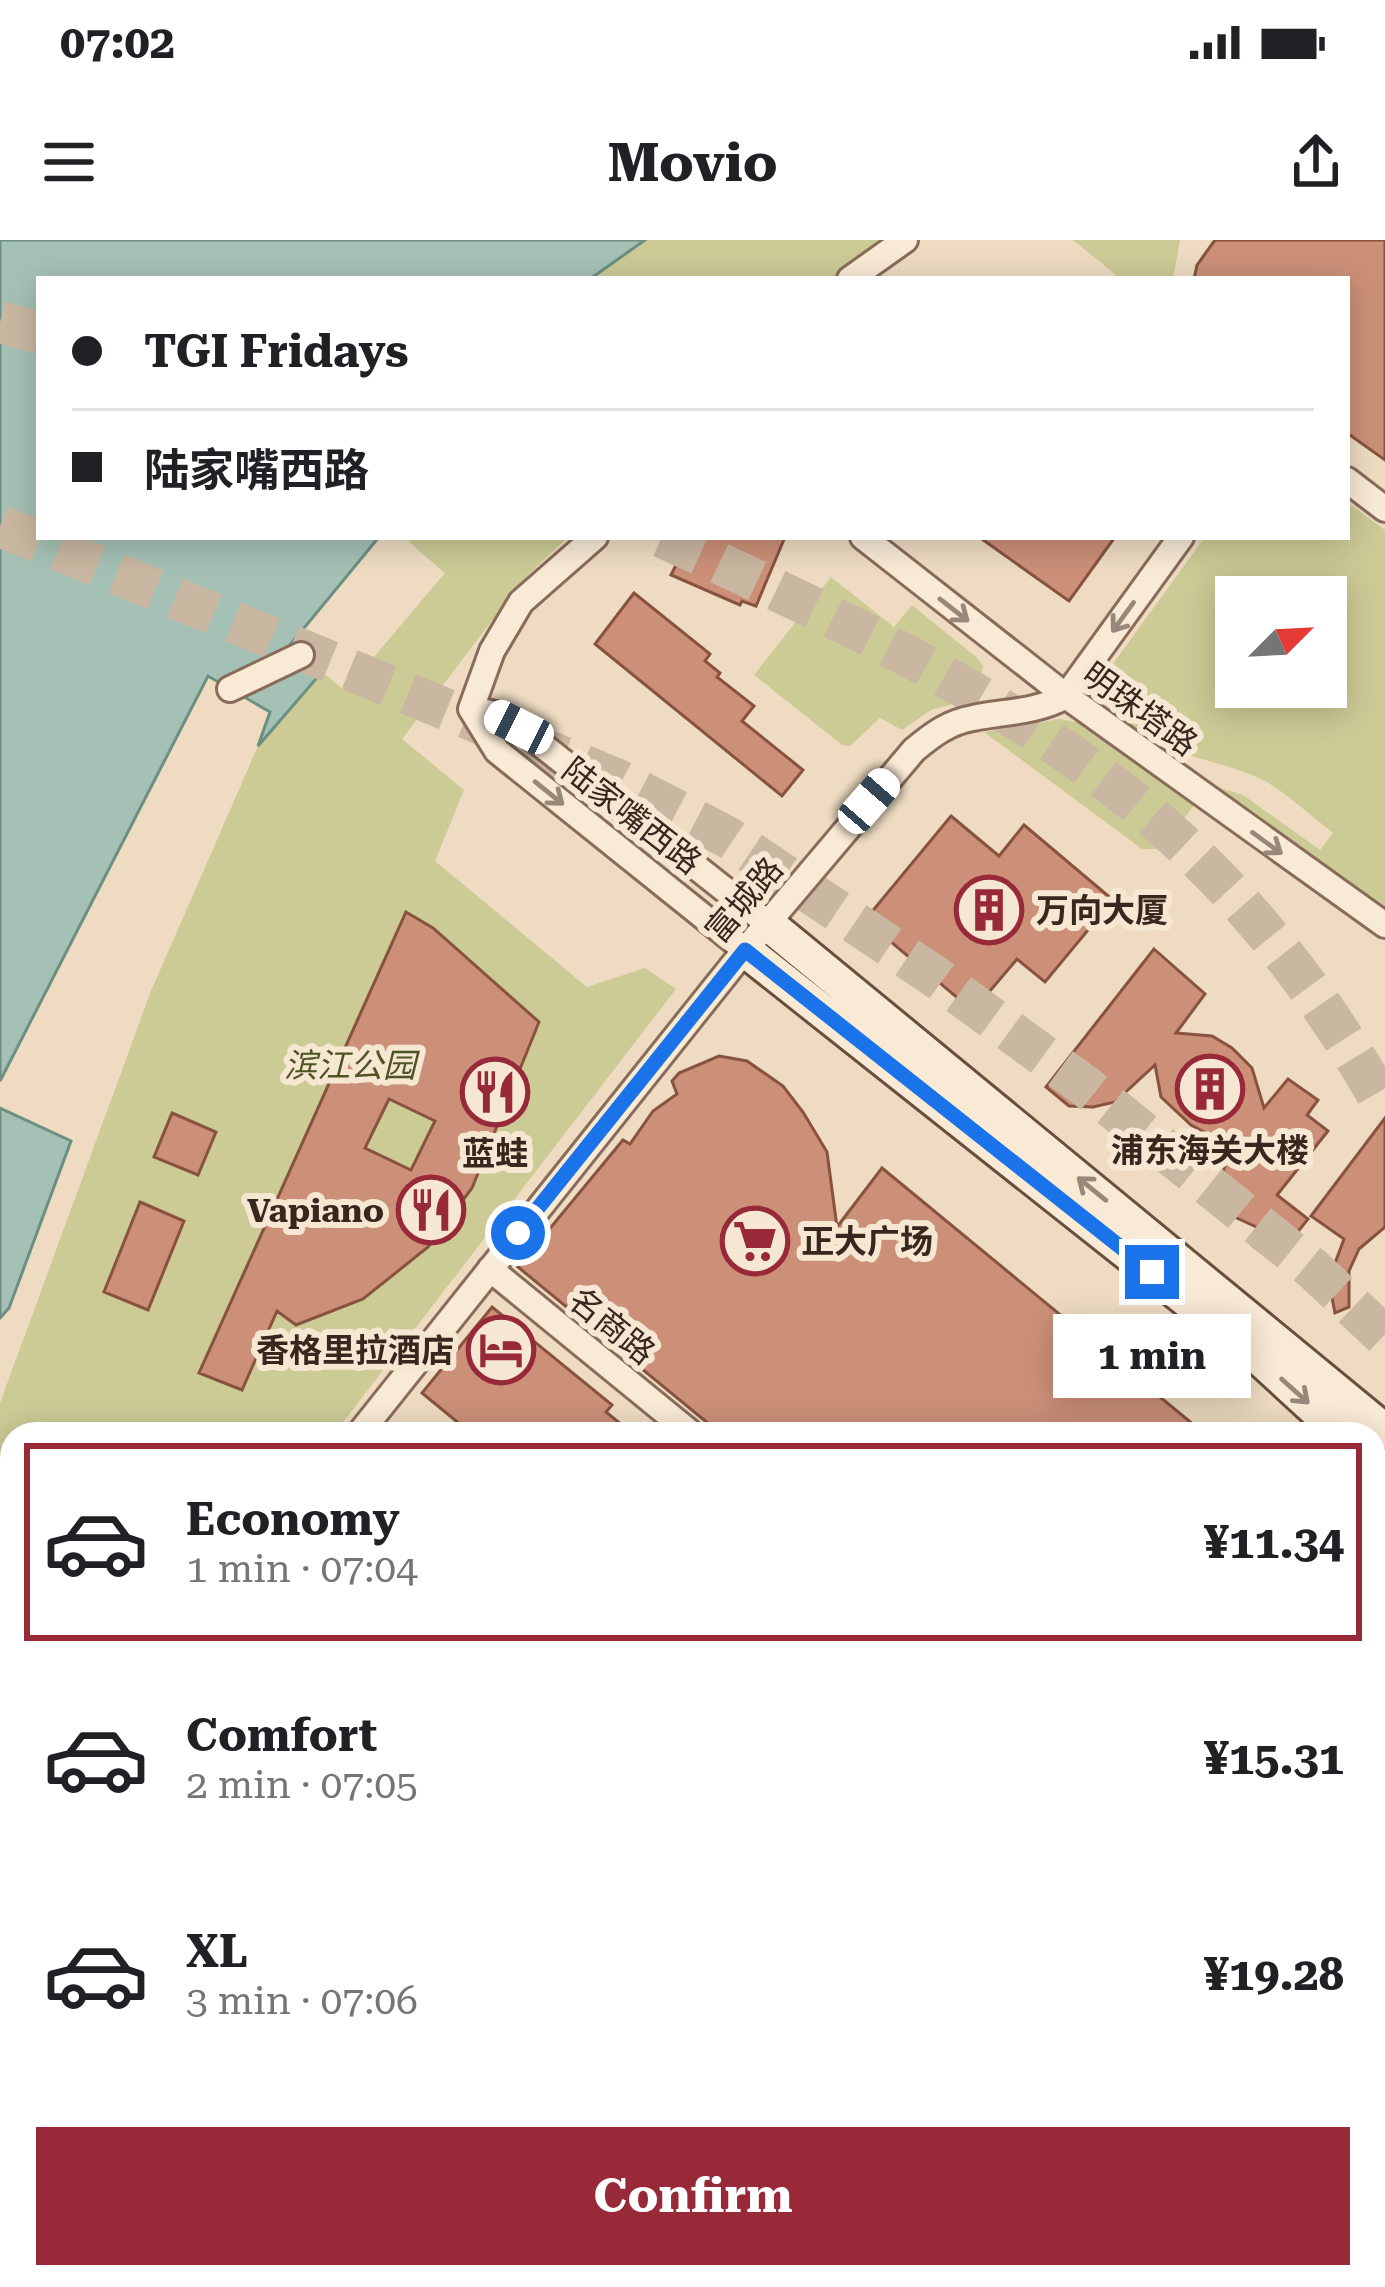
<!DOCTYPE html>
<html lang="en">
<head>
<meta charset="utf-8">
<style>
	body { margin:0; font-family:"Roboto Serif","Noto Sans SC",serif; background:#f6f6f6; color:#202124; height:100vh; display:flex; flex-direction:column; font-size:45px; white-space:nowrap }
	* { box-sizing:border-box; margin:0 }
	p { font-size:39px; color:#757577 }
	.icon { flex:none; width:66px; height:66px; fill:none; stroke:currentColor; stroke-width:2; stroke-linecap:round; stroke-linejoin:round }
	.map { position:relative; flex:1; overflow:hidden }
	.sheet { position:absolute; left:0px; top:1182px; width:1386px; height:867px; display:flex; flex-direction:column; background:#fff; border-radius:36px 36px 0 0; box-shadow:0 6px 30px #0003 }
	.sheet>* { flex:none }
	.top-card { position:absolute; left:36px; top:36px; width:1314px; height:264px; border-radius:0px; box-shadow:0 6px 30px #0003; display:grid; align-content:center; height:264px; padding:0 36px; background:#fff }
	.needle { width:78px; rotate:66deg }
	.fabs { position:absolute; left:1215px; top:336px; display:grid; gap:24px }
	.fabs a { display:grid; place-items:center; width:132px; height:132px; border-radius:0px; background:#fff; box-shadow:0 6px 30px #0003; font-size:60px }
	.end { position:absolute; width:54px; height:54px; margin:-27px; border:15px solid #1a73e8; background:#fff; box-shadow:0 0 0 6px #fff }
	.from { border-radius:50% }
	.bubble { position:absolute; height:84px; border-radius:0px; background:#fff; box-shadow:0 6px 30px #0003; font-size:39px; font-weight:700; line-height:84px; text-align:center }
	.car { position:absolute; width:36px; height:72px; margin:-36px -18px; border-radius:15px; box-shadow:0 0 9px 3px #0007; background:linear-gradient(#fff 24%,#345 0 40%,#fff 0 76%,#345 0 86%,#fff 0) }
	.top-card b { display:flex; align-items:center; gap:42px; height:114px; font-size:45px }
	.top-card b+b { border-top:3px solid #e0e0e0 }
	.top-card i { width:30px; height:30px; background:#202124 }
	ul { padding:21px 0 0; list-style:none }
	li { display:flex; align-items:center; gap:36px; height:198px; margin:0 24px 18px; padding:0 12px; border:6px solid transparent; border-radius:0px }
	li div { flex:1 }
	li b { display:block; font-size:45px }
	li em { font-style:normal; font-weight:700 }
	li.active { border-color:#972938 }
	li>.icon { width:108px; height:108px; stroke-width:1.5 }
	.button { display:flex; gap:24px; margin-top:auto; padding:24px 36px }
	.button a { flex:1; height:138px; border-radius:0px; background:#972938; color:#fff; font-size:48px; font-weight:700; line-height:138px; text-align:center }
	.status { display:flex; justify-content:space-between; align-items:center; height:84px; padding:0 60px; background:#fff; direction:ltr }
	.status svg { height:33px; fill:currentColor }
	header { display:flex; justify-content:space-between; align-items:center; height:156px; padding:0 36px; background:#fff; font-size:54px; font-weight:700 }
	.map>svg:first-child { display:block }
	.green { fill:#cccb96; fill-rule:evenodd }
	.water { fill:#a5c1b5; stroke:#6c8f82; stroke-width:3 }
	.building { fill:#cc9078; stroke:#87533f; stroke-width:3; fill-rule:evenodd }
	.lines { fill:none; stroke-linecap:round; stroke-linejoin:round }
	.street-tunnel { stroke:#cab7a1; stroke-width:24; stroke-dasharray:24 12; stroke-linecap:butt }
	.highway-tunnel { stroke:#cab7a1; stroke-width:42; stroke-dasharray:42 21; stroke-linecap:butt }
	.street-casing { stroke:#886c59; stroke-width:30 }
	.secondary-casing { stroke:#6a4d3d; stroke-width:39 }
	.street { stroke:#f9ead6; stroke-width:24 }
	.secondary { stroke:#f9ead6; stroke-width:33 }
	.oneway { stroke:#98887a }
	.route { stroke:#1a73e8; stroke-width:15 }
	.labels { text-anchor:middle; dominant-baseline:central; stroke-width:12; stroke-linejoin:round; paint-order:stroke }
	.street-label { font-size:33px; fill:#38271e; stroke:#f5e7d2 }
	.poi-label { font-size:33px; font-weight:bold; fill:#38271e; stroke:#f5e7d2; text-anchor:start }
	.park-label { font-size:33px; font-style:italic; fill:#4e5424; stroke:#f5e7d2 }
</style>
</head>
<body>
<div class="status"><b>07:02</b><svg viewBox="0 0 49 12"><path d="M0 12V9h3v3zM5 12V6h3v6zM10 12V3h3v9zM15 12V0h3v12zM26 1h20v11H26zM47 4h2v5h-2z"/></svg></div>
<header><svg class="icon" aria-label="menu" viewBox="0 0 24 24"><path d="M4 6h16M4 12h16M4 18h16"/></svg>Movio<svg class="icon" aria-label="share" viewBox="0 0 24 24"><path d="M12 15V3M7 8l5-5 5 5M5 13v7h14v-7"/></svg></header>
<div class="map">
<svg width="1385" height="2047" viewBox="0 0 1385 2047">
	<rect width="100%" height="100%" fill="#eedbc2"/>
	<!-- green -->
	<path class="green" d="M645 0H886L837 39H590Z
		M1073 0H1180L1173 39H1121Z
		M1347 262 1385 290V667L1217 547 1243 555 1320 610 1333 593C1311 576 1289 555 1265 541 1218 515 1095 510 1107 432L1205 297H1347ZM1236 357H1326V447H1236Z
		M413 297H568L523 340 402 499 464 550 435 621 587 747 645 728 676 749 334 1194H12V1767L0 1798V1163L151 751 258 506 322 432 345 451 445 333 409 302Z
		M831 337 894 387 912 365 976 417 983 426 981 438 964 461 931 470 902 490 880 478 850 506 842 505 754 435Z
		M1059 479 1082 483 1195 564 1160 609H1142L984 492Z"/>
	<!-- water -->
	<path class="water" d="M0 0H645L590 39H39V297H379L290 405 322 432 258 506 270 472 208 436 0 841Z
		M0 868 71 901 9 1068 0 1078Z"/>
	<!-- building -->
	<path class="building" d="M1215 0H1385V220L1347 193V39H1194L1197 25Z
		M675 297H785L756 366 742 361 740 365 671 335 677 323 666 319Z
		M979 297H1115L1069 361Z
		M634 353 710 414 705 421 720 433 717 437 754 466 742 481 803 530 782 556 595 404Z
		M951 576 999 616 1024 585 1113 660 1045 742 1017 719 973 771 865 680Z
		M406 672 433 688 539 782 472 948 428 1007 363 1059 296 1085 277 1071 242 1150 199 1133ZM389 859 435 881 411 930 365 908Z
		M1154 709 1205 754 1176 793 1212 796 1232 808 1252 828 1264 868 1288 839 1318 860 1307 875 1328 891 1277 955 1308 979 1274 1022 1253 1006 1265 991 1228 974 1221 958 1222 934 1238 893 1208 894 1191 885 1161 857 1155 825 1115 862 1093 867 1069 866 1046 847Z
		M719 816 747 821 783 846 803 872 827 912 837 987 882 928 1205 1194H721L518 1027 623 900 630 904 653 871 677 854 672 841 679 833Z
		M172 873 216 892 198 935 154 917Z
		M1385 878V987L1359 1009 1349 1031V1067L1335 1073 1330 1048 1332 1031 1344 999 1311 976Z
		M140 962 184 981 148 1070 104 1052Z
		M492 1067 612 1165 606 1172 633 1194H452L461 1185 422 1153Z"/>
	<g class="lines">
		<!-- street-tunnel -->
		<path class="street-tunnel" d="M0 1578 10 1550"/>
		<!-- highway-tunnel -->
		<path class="highway-tunnel" d="M0 82 39 93
			M0 286 618 540 729 598 937 738 1085 846 1313 1029 1385 1097
			M662 297C837 377 1019 461 1166 589 1255 668 1327 764 1385 868"/>
		<defs>
			<path id="street" d="M850 39 905 0
				M1347 240 1385 269
				M863 297 1066 456 1385 685
				M230 449 301 415
				M471 469 495 474 519 487 767 683
				M471 469 497 511 745 710
				M471 469 492 411 521 362 595 297
				M490 1029 692 1194
				M359 1194 745 710 914 510C932 495 949 482 973 478 1006 471 1035 473 1066 456L1181 297
				M0 1829 12 1791
				M0 1899 12 1904
				M0 1941 12 1946
				M221 2037 244 2047
				M318 2037 341 2047"/>
			<path id="secondary" d="M767 683 1385 1191
				M745 710 1255 1114 1342 1194
				M1374 1247C1385 1272 1385 1299 1374 1323
				M1374 1351 1385 1345
				M1374 1378 1385 1373
				M405 2047 410 2037
				M439 2047 445 2037"/>
		</defs>
		<!-- street casing -->
		<use href="#street" class="street-casing"/>
		<!-- secondary casing -->
		<use href="#secondary" class="secondary-casing"/>
		<!-- street -->
		<use href="#street" class="street"/>
		<!-- secondary -->
		<use href="#secondary" class="secondary"/>
	</g>
	<!-- one-way arrows -->
	<defs><path id="oneway-shaft" d="M-6 0H5M1.5-3L5.5 0L1.5 3" fill="none" stroke-width="1.6" stroke-linecap="round" stroke-linejoin="round" transform="scale(3)"/></defs>
	<g class="oneway">
		<use href="#oneway-shaft" transform="translate(954 370) rotate(38)"/>
		<use href="#oneway-shaft" transform="translate(1123 377) rotate(126)"/>
		<use href="#oneway-shaft" transform="translate(549 553) rotate(39)"/>
		<use href="#oneway-shaft" transform="translate(1267 603) rotate(36)"/>
		<use href="#oneway-shaft" transform="translate(1092 949) rotate(-141)"/>
		<use href="#oneway-shaft" transform="translate(1295 1151) rotate(42)"/>
	</g>
	<g class="lines">
		<!-- route -->
		<path class="route" d="M518 993 745 710 1152 1032"/>
	</g>
	<!-- icons -->
	<defs>
		<symbol id="building-ring" viewBox="-11 -11 22 22"><circle r="9.5" fill="#f5e7d2" stroke="#972938" stroke-width="1.5"/><path d="M-4-6H4V6H1V3H-1V6H-4ZM-2.5-4.3h1.7v1.8h-1.7ZM.8-4.3h1.7v1.8H.8ZM-2.5-1h1.7V.8h-1.7ZM.8-1h1.7V.8H.8Z" fill="#972938"/></symbol>
		<symbol id="restaurant-ring" viewBox="-11 -11 22 22"><circle r="9.5" fill="#f5e7d2" stroke="#972938" stroke-width="1.5"/><path d="M-5-6h1v4h1v-4h1v4h1v-4h1v5L-1.5 .5V6h-2V.5L-5-1ZM5-6V6H3V1.5H1.5Q1.5-4 5-6Z" fill="#972938"/></symbol>
		<symbol id="supermarket-ring" viewBox="-11 -11 22 22"><circle r="9.5" fill="#f5e7d2" stroke="#972938" stroke-width="1.5"/><path d="M-6-5.5h2.5l.6 2H6L4.5 2H-2.5L-4.4-4H-6ZM-1.5 3.2a1.3 1.3 0 1 0 .1 0ZM3 3.2a1.3 1.3 0 1 0 .1 0Z" fill="#972938"/></symbol>
		<symbol id="hotel-ring" viewBox="-11 -11 22 22"><circle r="9.5" fill="#f5e7d2" stroke="#972938" stroke-width="1.5"/><path d="M-6-4.5h1.5V1H6V5H4.5V3h-9V5H-6ZM-4 0a1.8 1.8 0 1 1 3.6 0ZM.5 0V-2.5h3Q6-2.5 6 0Z" fill="#972938"/></symbol>
	</defs>
	<g fill-rule="evenodd">
		<use href="#building-ring" x="951" y="632" width="76" height="76"/>
		<use href="#building-ring" x="1172" y="811" width="76" height="76"/>
		<use href="#restaurant-ring" x="457" y="814" width="76" height="76"/>
		<use href="#restaurant-ring" x="393" y="932" width="76" height="76"/>
		<use href="#supermarket-ring" x="717" y="963" width="76" height="76"/>
		<use href="#hotel-ring" x="463" y="1072" width="76" height="76"/>
	</g>
	<g class="labels">
		<!-- street labels -->
		<g class="street-label">
			<text transform="translate(1140 469) rotate(36)">明珠塔路</text>
			<text transform="translate(632 576) rotate(38)">陆家嘴西路</text>
			<text transform="translate(744 660) rotate(-50)">富城路</text>
			<text transform="translate(612 1086) rotate(39)">名商路</text>
		</g>
		<!-- poi labels -->
		<g class="poi-label">
			<text x="1036" y="670">万向大厦</text>
			<text x="1210" y="910" text-anchor="middle">浦东海关大楼</text>
			<text x="495" y="913" text-anchor="middle">蓝蛙</text>
			<text x="384" y="970" text-anchor="end">Vapiano</text>
			<text x="801" y="1001">正大广场</text>
			<text x="454" y="1110" text-anchor="end">香格里拉酒店</text>
		</g>
		<!-- park labels -->
		<g class="park-label">
			<text x="350" y="825">滨江公园</text>
		</g>
	</g>
</svg>
<div class="fabs">
<a><svg class="needle" viewBox="-14 -14 28 28"><path d="M0-13l5 13h-10z" fill="#e53935"/><path d="M0 13l5-13h-10z" fill="#757577"/></svg></a>
</div>
<i class="end from" style="left:518px;top:993px"></i>
<i class="end" style="left:1152px;top:1032px"></i>
<div class="bubble" style="left:1053px;top:1074px;width:198px">1 min</div>
<i class="car" style="left:519px;top:487px;rotate:297deg"></i>
<i class="car" style="left:869px;top:561px;rotate:41deg"></i>
<div class="top-card">
<b><i class="from"></i>TGI Fridays</b>
<b><i></i>陆家嘴西路</b>
</div>
<section class="sheet">
<ul>
<li class="active"><svg class="icon" aria-label="car" viewBox="0 0 24 24"><path d="M5 17H2v-5l4-1 3-4h7l3 4 3 1v5h-3M9 17h6M6 11h13"/><circle cx="7" cy="17" r="2"/><circle cx="17" cy="17" r="2"/></svg><div><b>Economy</b><p>1 min · 07:04</p></div><em>¥11.34</em></li>
<li><svg class="icon" aria-label="car" viewBox="0 0 24 24"><path d="M5 17H2v-5l4-1 3-4h7l3 4 3 1v5h-3M9 17h6M6 11h13"/><circle cx="7" cy="17" r="2"/><circle cx="17" cy="17" r="2"/></svg><div><b>Comfort</b><p>2 min · 07:05</p></div><em>¥15.31</em></li>
<li><svg class="icon" aria-label="car" viewBox="0 0 24 24"><path d="M5 17H2v-5l4-1 3-4h7l3 4 3 1v5h-3M9 17h6M6 11h13"/><circle cx="7" cy="17" r="2"/><circle cx="17" cy="17" r="2"/></svg><div><b>XL</b><p>3 min · 07:06</p></div><em>¥19.28</em></li>
</ul>
<div class="button"><a>Confirm</a></div>
</section>
</div>
</body>
</html>
